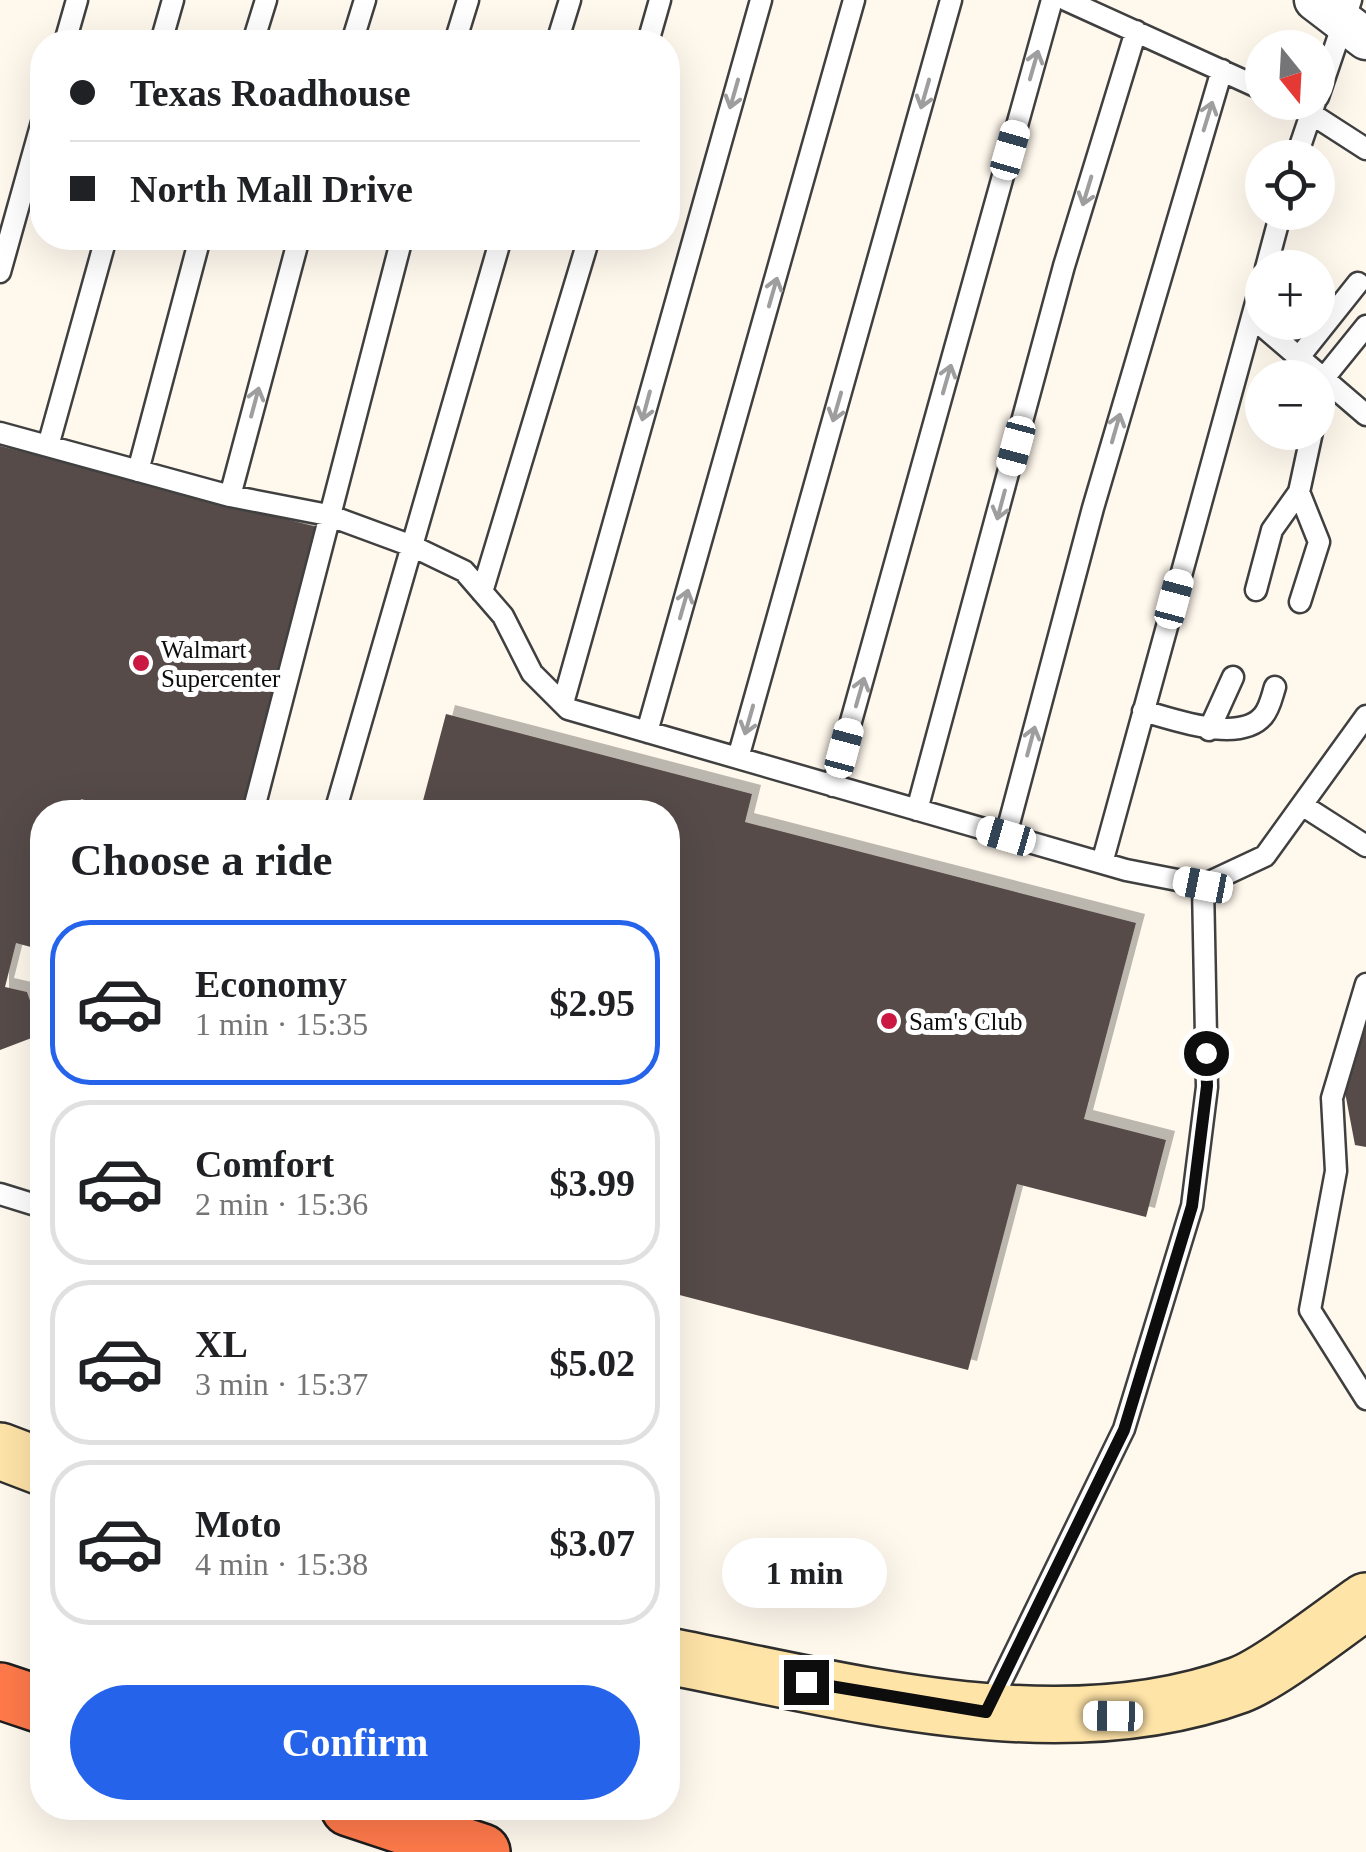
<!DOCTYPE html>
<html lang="en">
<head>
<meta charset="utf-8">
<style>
	body { margin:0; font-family:Georgia,serif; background:#f2f2f2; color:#202124; height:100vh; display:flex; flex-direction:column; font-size:38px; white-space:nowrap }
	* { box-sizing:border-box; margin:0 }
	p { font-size:32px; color:#757577 }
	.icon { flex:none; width:55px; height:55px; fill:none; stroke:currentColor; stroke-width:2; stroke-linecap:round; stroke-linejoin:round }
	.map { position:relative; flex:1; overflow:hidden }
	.details { position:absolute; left:30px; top:800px; width:650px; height:1020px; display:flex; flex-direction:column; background:#fff; border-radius:40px; box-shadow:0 10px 40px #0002 }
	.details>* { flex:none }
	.top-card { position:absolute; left:30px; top:30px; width:650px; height:220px; border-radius:40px; box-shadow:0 10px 40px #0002; display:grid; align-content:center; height:220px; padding:0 40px; background:#fff }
	.needle { width:65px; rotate:162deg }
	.fabs { position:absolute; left:1245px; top:30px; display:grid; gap:20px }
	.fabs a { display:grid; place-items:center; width:90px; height:90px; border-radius:50%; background:#fff; box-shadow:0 10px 40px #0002; font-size:50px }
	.end { position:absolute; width:45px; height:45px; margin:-22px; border:12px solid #0d0d0d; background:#fff; box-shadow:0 0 0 5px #fff }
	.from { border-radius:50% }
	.bubble { position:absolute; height:70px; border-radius:35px; background:#fff; box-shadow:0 10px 40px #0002; font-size:32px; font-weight:700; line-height:70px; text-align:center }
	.car { position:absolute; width:30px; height:60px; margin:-30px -15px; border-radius:12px; box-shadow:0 0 8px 2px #0007; background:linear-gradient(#fff 24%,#345 0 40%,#fff 0 76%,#345 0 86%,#fff 0) }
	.top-card b { display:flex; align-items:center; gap:35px; height:95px; font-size:38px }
	.top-card b+b { border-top:2px solid #e0e0e0 }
	.top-card i { width:25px; height:25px; background:#202124 }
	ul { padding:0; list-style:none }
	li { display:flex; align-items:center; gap:30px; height:165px; margin:0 20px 15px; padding:0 20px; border:5px solid #e0e0e0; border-radius:40px }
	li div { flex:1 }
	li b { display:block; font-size:38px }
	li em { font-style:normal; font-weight:700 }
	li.current { border-color:#2563eb }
	li>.icon { width:90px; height:90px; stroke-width:1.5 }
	h2 { padding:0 40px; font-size:45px; line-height:120px }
	.button { display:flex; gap:20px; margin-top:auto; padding:20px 40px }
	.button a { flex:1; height:115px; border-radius:60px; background:#2563eb; color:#fff; font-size:40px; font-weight:700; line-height:115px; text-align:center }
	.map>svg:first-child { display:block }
	.building { fill:#574b48; filter:url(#shadow) }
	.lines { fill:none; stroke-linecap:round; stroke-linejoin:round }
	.lane-casing { stroke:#404040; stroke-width:25 }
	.street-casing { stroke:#404040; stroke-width:45 }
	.secondary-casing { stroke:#2f2f2f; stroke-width:60 }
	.highway-casing { stroke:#1e1e1e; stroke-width:60 }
	.lane { stroke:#fff; stroke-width:20 }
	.street { stroke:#fff; stroke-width:40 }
	.secondary { stroke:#ffe4a8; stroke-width:55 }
	.highway { stroke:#ff7a4b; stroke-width:55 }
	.oneway { stroke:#9e9e9e }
	.route { stroke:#0d0d0d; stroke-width:12 }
	.poi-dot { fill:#cb1843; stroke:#fff; stroke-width:4 }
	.labels { text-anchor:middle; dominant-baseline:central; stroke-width:10; stroke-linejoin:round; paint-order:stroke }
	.poi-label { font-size:25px; fill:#0d0d0d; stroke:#fff; text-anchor:start }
</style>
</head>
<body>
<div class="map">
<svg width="1366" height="1852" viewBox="0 0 1366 1852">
	<defs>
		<filter id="shadow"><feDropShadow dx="9" dy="-9" stdDeviation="0" flood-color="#0004"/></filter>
	</defs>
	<rect width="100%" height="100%" fill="#fff8ed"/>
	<!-- building -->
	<path class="building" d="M0 446 317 527 243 812H133L81 799 77 812H42V950L16 943 5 987 27 992 42 1034 0 1050Z
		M446 714 752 794 745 822 1136 923 1084 1119 1166 1140 1146 1217 1017 1184 968 1370 668 1292V812H420Z
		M1365 1025H1366V1147L1355 1145 1344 1087Z"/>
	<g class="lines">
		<defs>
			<path id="lane" d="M1066 0 1262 89
				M65 42 77 0
				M161 42 173 0
				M253 42 266 0
				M352 42 365 0
				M455 42 468 0
				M557 42 570 0
				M648 42 660 0
				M1318 97 1351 0
				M1293 102 1366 149
				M1296 158 1315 102
				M1266 268 1281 212
				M0 272 42 122
				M1253 318 1366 415
				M1299 357 1358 283
				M1318 409 1324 378 1366 326
				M0 433 230 496 328 515 412 546 464 571 503 616 532 673 568 709 1126 870 1203 885 1265 856 1366 716
				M48 446 106 238
				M138 471 200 238
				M1299 492 1319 542 1300 602
				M230 496 299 238
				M1256 590 1272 530 1299 492 1312 432
				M482 592 589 238
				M563 703 761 0
				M1143 711C1173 719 1239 744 1263 716 1270 708 1272 696 1275 687
				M1209 730 1233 677
				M647 732 854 0
				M738 758 951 0
				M833 786 1052 0
				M1302 805 1366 846
				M917 810 1064 266 1136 31
				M253 812 402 238
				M335 812 501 238
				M1006 835 1093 508 1222 70
				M1102 863 1262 281
				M1366 984 1332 1098 1336 1171 1310 1310 1366 1399
				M0 1194 42 1207
				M989 1706 1124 1429 1192 1206 1207 1087 1203 885"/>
			<path id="street" d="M1315 0 1366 39"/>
			<path id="secondary" d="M0 1451 42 1467
				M668 1656C848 1691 1059 1751 1239 1685 1271 1673 1334 1623 1366 1601"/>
			<path id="highway" d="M0 1691 42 1705
				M349 1808 482 1852"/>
		</defs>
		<!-- lane casing -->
		<use href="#lane" class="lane-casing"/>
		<!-- street casing -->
		<use href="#street" class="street-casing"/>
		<!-- secondary casing -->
		<use href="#secondary" class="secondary-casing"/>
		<!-- highway casing -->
		<use href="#highway" class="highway-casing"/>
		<!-- lane -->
		<use href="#lane" class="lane"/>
		<!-- street -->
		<use href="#street" class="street"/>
		<!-- secondary -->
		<use href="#secondary" class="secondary"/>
		<!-- highway -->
		<use href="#highway" class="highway"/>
	</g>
	<!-- one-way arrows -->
	<defs><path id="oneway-shaft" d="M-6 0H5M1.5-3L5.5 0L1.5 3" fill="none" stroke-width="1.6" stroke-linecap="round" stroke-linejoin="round" transform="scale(2.5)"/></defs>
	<g class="oneway">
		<use href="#oneway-shaft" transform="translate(1034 65) rotate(-74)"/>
		<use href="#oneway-shaft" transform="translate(734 94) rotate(106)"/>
		<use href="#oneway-shaft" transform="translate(925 94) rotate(106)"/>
		<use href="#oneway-shaft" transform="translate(1208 116) rotate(-73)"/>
		<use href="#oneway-shaft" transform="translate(1087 191) rotate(107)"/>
		<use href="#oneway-shaft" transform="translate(773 292) rotate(-74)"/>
		<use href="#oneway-shaft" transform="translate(947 379) rotate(-74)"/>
		<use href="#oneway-shaft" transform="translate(255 402) rotate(-75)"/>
		<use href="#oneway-shaft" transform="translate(646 406) rotate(105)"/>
		<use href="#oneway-shaft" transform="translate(837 407) rotate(106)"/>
		<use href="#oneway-shaft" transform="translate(1116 428) rotate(-74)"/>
		<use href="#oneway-shaft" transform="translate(1001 505) rotate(105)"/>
		<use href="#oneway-shaft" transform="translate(684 604) rotate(-74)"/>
		<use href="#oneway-shaft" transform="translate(860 692) rotate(-74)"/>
		<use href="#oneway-shaft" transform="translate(749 720) rotate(106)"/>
		<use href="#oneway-shaft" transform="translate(1031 741) rotate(-75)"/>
	</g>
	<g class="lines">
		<!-- route -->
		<path class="route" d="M806 1682 986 1712 1124 1430 1192 1206 1207 1086 1206 1053"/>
	</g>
	<!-- markers -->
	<g class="poi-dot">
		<circle cx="141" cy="663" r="10"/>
		<circle cx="889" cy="1021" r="10"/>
	</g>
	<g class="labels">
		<!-- poi labels -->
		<g class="poi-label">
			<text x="161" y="649">Walmart<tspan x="161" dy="29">Supercenter</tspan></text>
			<text x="909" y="1021">Sam's Club</text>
		</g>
	</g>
</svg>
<div class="fabs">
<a><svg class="needle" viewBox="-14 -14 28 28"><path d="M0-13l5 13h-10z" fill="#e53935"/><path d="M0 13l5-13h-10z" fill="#757577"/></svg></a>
<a><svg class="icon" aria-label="locate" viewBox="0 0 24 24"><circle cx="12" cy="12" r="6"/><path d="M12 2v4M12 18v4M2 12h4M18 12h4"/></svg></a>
<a>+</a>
<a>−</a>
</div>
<i class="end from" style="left:1206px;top:1053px"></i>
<i class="end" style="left:806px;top:1682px"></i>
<div class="bubble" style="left:722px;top:1538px;width:165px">1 min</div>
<i class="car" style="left:1010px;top:150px;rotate:16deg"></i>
<i class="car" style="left:1016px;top:446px;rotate:195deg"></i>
<i class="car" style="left:1174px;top:599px;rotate:15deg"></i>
<i class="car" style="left:844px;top:748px;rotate:15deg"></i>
<i class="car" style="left:1006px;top:836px;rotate:286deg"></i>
<i class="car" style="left:1203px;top:885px;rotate:281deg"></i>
<i class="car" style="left:1113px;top:1716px;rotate:271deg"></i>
<div class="top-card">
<b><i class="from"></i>Texas Roadhouse</b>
<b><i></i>North Mall Drive</b>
</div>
<section class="details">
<h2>Choose a ride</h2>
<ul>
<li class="current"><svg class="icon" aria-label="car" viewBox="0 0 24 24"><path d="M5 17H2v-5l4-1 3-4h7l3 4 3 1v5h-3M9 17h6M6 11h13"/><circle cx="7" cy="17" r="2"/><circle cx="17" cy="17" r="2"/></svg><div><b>Economy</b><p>1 min · 15:35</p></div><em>$2.95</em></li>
<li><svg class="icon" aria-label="car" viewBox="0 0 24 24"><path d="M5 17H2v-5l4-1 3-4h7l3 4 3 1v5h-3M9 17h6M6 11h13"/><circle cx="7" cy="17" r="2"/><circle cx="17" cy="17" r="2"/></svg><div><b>Comfort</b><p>2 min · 15:36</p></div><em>$3.99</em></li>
<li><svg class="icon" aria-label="car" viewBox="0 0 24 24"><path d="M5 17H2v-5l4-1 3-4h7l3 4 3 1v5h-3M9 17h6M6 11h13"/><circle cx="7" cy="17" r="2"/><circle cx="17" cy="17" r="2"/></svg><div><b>XL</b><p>3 min · 15:37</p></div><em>$5.02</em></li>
<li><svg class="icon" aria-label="car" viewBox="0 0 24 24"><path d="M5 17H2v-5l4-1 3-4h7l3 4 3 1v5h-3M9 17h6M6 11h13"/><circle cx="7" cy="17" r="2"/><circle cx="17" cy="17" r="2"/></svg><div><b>Moto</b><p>4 min · 15:38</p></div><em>$3.07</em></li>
</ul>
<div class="button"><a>Confirm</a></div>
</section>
</div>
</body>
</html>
